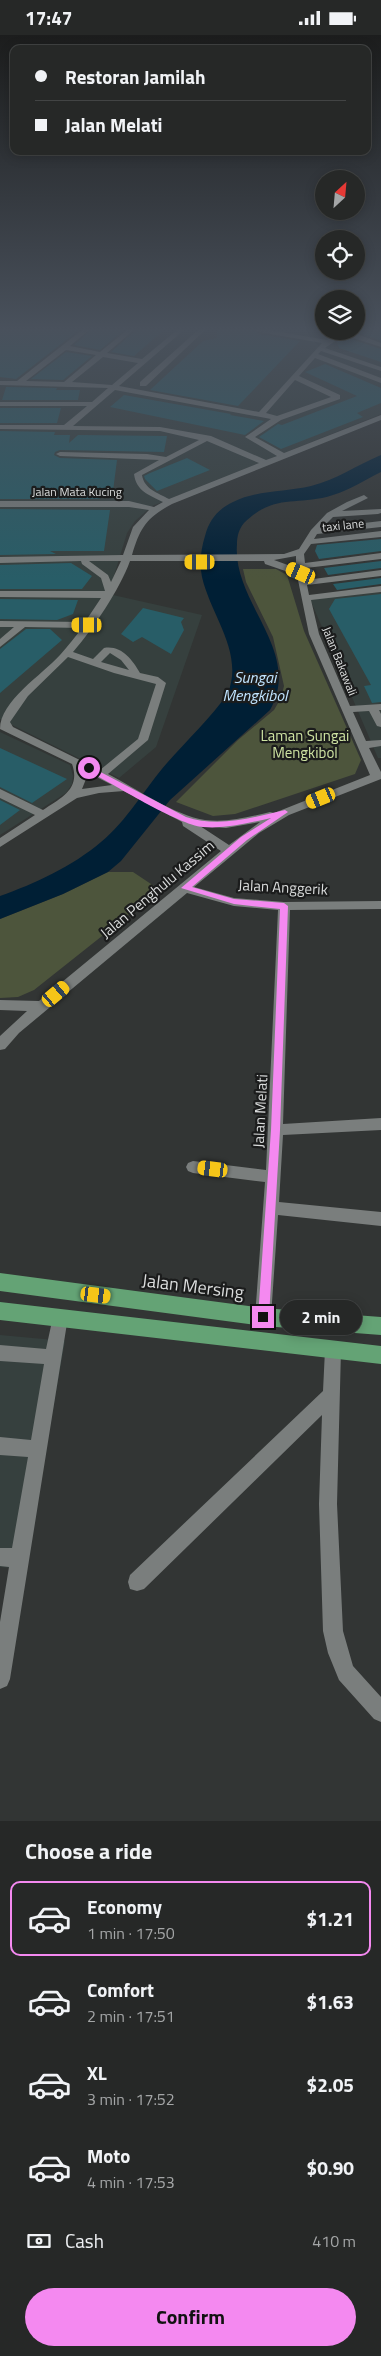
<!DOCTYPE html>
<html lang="en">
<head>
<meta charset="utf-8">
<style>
	body { margin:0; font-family:"Titillium Web",sans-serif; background:#2e302f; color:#f1f3f6; height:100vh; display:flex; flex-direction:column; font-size:19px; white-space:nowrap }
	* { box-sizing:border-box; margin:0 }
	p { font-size:16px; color:#a4a6a7 }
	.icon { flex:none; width:28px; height:28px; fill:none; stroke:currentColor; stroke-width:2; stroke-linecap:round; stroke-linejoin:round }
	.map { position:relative; height:1786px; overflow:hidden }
	.drawer { display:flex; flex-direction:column; background:#262827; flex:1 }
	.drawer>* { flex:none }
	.top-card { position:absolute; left:10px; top:10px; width:361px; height:110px; border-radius:10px; box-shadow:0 2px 12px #0003,0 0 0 1px #424444; display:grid; align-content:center; height:110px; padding:0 25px; background:#262827 }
	.needle { width:32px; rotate:26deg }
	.tools { position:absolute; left:315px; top:135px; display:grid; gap:10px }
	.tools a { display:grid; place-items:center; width:50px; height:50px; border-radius:50%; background:#262827; box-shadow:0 2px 12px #0003,0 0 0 1px #424444; font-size:25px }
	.end { position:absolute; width:22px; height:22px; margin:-11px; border:6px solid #f489f0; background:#111; box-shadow:0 0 0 2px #111 }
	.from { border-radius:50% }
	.bubble { position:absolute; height:35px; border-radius:18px; background:#262827; box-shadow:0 2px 12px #0003,0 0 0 1px #424444; font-size:16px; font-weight:700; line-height:35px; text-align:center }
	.car { position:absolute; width:15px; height:30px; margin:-15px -8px; border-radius:6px; box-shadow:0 0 4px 1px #0007; background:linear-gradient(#f5c518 24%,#345 0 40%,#f5c518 0 76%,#345 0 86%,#f5c518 0) }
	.top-card b { display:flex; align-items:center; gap:18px; height:48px; font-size:19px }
	.top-card b+b { border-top:1px solid #424444 }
	.top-card i { width:12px; height:12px; background:#f1f3f6 }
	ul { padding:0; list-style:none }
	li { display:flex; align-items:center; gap:15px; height:75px; margin:0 10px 8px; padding:0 15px; border:2px solid transparent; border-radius:10px }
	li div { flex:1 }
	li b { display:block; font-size:19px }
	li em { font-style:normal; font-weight:700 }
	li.on { border-color:#f489f0 }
	li>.icon { width:45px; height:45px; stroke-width:1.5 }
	h2 { padding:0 25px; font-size:22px; line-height:60px }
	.pay { display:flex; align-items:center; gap:12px; height:55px; padding:0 25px; font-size:19px }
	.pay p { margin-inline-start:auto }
	.button { display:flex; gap:10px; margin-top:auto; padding:10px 25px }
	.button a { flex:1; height:58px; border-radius:30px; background:#f489f0; color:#111; font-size:20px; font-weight:700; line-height:58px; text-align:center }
	.status { display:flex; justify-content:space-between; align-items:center; height:35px; padding:0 25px; background:#262827; direction:ltr }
	.status svg { height:14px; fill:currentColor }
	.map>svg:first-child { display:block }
	.built { fill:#36403e }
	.green { fill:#4d553c }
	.water { fill:#001f35 }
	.building { fill:#285d67 }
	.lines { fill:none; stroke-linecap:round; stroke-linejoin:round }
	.minor { fill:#7a7e7d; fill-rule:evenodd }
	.highway { fill:#64a375; fill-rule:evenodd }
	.route { fill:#f489f0 }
	.labels { text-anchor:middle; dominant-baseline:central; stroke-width:4.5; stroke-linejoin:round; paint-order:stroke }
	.far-street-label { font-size:12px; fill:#dadcdc; stroke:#1b1c1c }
	.park-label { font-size:15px; fill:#cee3a2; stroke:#1b1c1c }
	.street-label { font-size:15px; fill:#dadcdc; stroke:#1b1c1c }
	.water-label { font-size:16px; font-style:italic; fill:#c0e4ff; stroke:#1b1c1c }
	.near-street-label { font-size:18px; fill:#dadcdc; stroke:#1b1c1c }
</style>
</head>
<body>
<div class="status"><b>17:47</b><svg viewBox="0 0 49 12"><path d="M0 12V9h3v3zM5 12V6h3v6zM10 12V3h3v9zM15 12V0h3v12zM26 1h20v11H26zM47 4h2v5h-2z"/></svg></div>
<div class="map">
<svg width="381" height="1786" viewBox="0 0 381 1786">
	<rect width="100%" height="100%" fill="#323534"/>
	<!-- built -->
	<path class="built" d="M0 295H381V379L152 471 135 486 127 498 113 544 104 558 202 580 156 712 119 743 0 684Z
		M381 557V723H378L310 564Z
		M0 697 70 730 73 741 72 749 66 758 0 800Z
		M0 1300 65 1306 25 1534 0 1532Z"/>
	<!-- green -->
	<path class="green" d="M243 534H276L287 540 304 596 361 725 355 739 235 779 213 781 176 767 238 705 274 675 281 663 284 651 273 602 246 547Z
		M108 837H133L160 855 34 955 18 962 0 963V884L63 859Z"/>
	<!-- water -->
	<path class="water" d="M381 420V437C365 445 349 455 333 460 296 472 276 457 244 488 239 494 237 501 237 509 232 568 303 616 270 675L170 765 121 826 108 837 63 859 0 884V861C34 849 73 831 101 807 127 786 145 753 167 728 187 705 211 683 228 658 244 617 211 581 202 542 199 528 201 514 205 501 209 485 218 474 233 467 257 455 286 457 311 451 336 445 357 430 381 420Z"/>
	<!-- building -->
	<path class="building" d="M0 295H79L16 344 0 342Z
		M91 295H124L100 315 74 310Z
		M136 295H164L134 321 111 317Z
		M217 295H254L259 299 300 306 238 371 150 355 203 306 217 303Z
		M360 295H381V306L355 296Z
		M344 302 381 314V327L339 313 337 307Z
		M66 317 92 321 63 345 31 344Z
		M325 329 381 353V368L357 378 363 382 281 414 259 402 278 389 282 390 357 361 305 337Z
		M6 352 57 353 56 355H80L78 365H2Z
		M124 360 231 379 230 380 264 386 245 400 110 372Z
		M0 373H61L57 388H0Z
		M0 396 55 397 54 400H70L69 408 78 400 167 401 164 417 60 415 55 417 54 420 60 423 117 425 113 456 99 464H0Z
		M187 423 210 435 157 456 145 444 144 441 150 438Z
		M0 474 110 475 104 516H50L56 519 0 520Z
		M381 504V516L319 524 315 516 317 510Z
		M381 526V533L328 540 324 533Z
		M71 528 92 541 82 554H0V530Z
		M381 543V549L337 555 333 549Z
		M381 559V667L372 668 364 651 371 650 329 574 335 564Z
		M0 564 78 565 73 579 57 585 0 584Z
		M143 573 184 583 181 587 184 595 171 619 142 602 133 607 121 599Z
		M26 594H50L62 605 0 658V614Z
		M0 713 67 744 32 768 0 752Z
		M0 765 20 775 0 790Z"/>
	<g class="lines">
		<!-- minor -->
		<path class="minor" d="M82 295H89L70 311 100 317 127 295H134L107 318 142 324 177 295H184L119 351 259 377 322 308 259 297 256 295H269L327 305 341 296H349L381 308V312L344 300 325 313 381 332V336L321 316 318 319 381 343V348L315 323 299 341 340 360V364L281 385 255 402 284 418 381 380V385L172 469C146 483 140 493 132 520L284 519 299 514 311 495 327 478 347 467 364 460 368 463 342 476 381 474V478L378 479 333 482 322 493 381 486V492L317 499 314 504 381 496V502L311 509 304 519 305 528 381 518V524L306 533V545L381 535V541L307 550 309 560 381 551V557L311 565 319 599 350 671 381 669V675H379L381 679V692L377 691 369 676 353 677 366 706 381 705V711L369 713 381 737V744L289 780 259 798 194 852 234 863 284 867 381 866V874L290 875 283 1089 381 1083V1095L283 1100 279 1167 381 1177V1191L278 1180 271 1282 269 1287 263 1289 257 1287 255 1282 265 1147 193 1138 188 1136 186 1132 188 1128 193 1126 266 1135 278 875 234 871 187 858 19 998 5 1014 0 1015V1001L27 976 0 975V965L39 966 221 816 183 791 182 787 124 756 99 758 77 763 0 812V803L35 780 0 763V754L43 775C61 763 81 754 72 729L0 694C0 666 42 640 60 620 67 612 75 602 82 593L25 592 0 612V604L14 592H0V586L85 587 101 563 0 562V556H105L101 543 82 529 81 526 0 528V522L123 520 133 492 149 475 129 472H0V466H129L154 472 163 467C149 460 136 456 134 439L159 425 60 421 56 419 60 417 147 419 166 422 199 405 160 396 0 394V390H64L87 371H0V367H92L108 353 0 350V346H17ZM66 315 96 320 64 347 26 346ZM103 322 138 328 112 350 72 347ZM295 345 331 362 277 381 266 378ZM115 355 271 384 245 402 277 421 266 425 211 401 160 392 73 391ZM207 406 259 428 169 464C158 458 144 454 142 440ZM296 521V533L274 525ZM89 526H121L111 547 108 540ZM130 526H264L265 529 297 540 309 599 370 740 274 778 270 777C249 782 227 788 205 785 176 781 135 753 108 739L148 705 166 648 158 642 140 638C132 624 121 610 104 613L93 624 73 617C93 594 120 554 130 526ZM110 618 121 625 129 635 101 627ZM68 622 114 638 156 649 138 704 100 735 13 692 10 687 28 661ZM85 736 112 750 82 754 86 744ZM260 787 229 810 200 791 226 793Z
			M198 295H205L146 351H140V347Z
			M60 1275 66 1277 68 1282 10 1644 7 1651 0 1654V1587L9 1532 0 1531V1513H12L28 1422 0 1420V1402L31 1405 44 1329 0 1326V1310L46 1314 54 1277Z
			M333 1307 339 1310 341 1315 337 1469 343 1596 353 1631 381 1662V1687L374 1684 339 1645 328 1618 323 1596 319 1469 322 1380 144 1554 137 1556 130 1554 128 1547 130 1540 323 1356 325 1315 327 1310Z"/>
		<!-- highway -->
		<path class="highway" d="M0 1238 263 1273 381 1282V1300L263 1291 0 1256Z
			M0 1267 381 1311V1329L0 1285Z"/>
	</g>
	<!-- sky -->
	<linearGradient id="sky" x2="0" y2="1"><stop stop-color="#1c1d1d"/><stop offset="0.54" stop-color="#49515c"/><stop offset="1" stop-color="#49515c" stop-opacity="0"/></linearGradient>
	<rect width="381" height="545" fill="url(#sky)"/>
	<!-- route -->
	<path class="route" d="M86 732H91L186 782C219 793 251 783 285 775L288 777 247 805 192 852 234 864 284 868 288 871 280 1095 269 1282 263 1286 258 1282 271 1095 280 874 234 869 181 853 241 802 271 783C248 788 226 794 203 792 178 790 112 748 86 735Z"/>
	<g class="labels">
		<!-- far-street labels -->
		<g class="far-street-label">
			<text x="77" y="456">Jalan Mata Kucing</text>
			<text transform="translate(343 490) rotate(-6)">taxi lane</text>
			<text transform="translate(340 626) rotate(68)">Jalan Bakawali</text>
		</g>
		<!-- park labels -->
		<g class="park-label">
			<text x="305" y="700">Laman Sungai<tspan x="305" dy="17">Mengkibol</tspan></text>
		</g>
		<!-- street labels -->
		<g class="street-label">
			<text transform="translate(283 852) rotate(3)">Jalan Anggerik</text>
			<text transform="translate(157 854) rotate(-40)">Jalan Penghulu Kassim</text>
			<text transform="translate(260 1076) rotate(-87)">Jalan Melati</text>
		</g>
		<!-- water labels -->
		<g class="water-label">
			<text x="255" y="642">Sungai<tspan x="255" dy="18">Mengkibol</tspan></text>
		</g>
		<!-- near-street labels -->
		<g class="near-street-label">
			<text transform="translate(193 1251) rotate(7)">Jalan Mersing</text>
		</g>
	</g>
</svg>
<div class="tools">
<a><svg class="needle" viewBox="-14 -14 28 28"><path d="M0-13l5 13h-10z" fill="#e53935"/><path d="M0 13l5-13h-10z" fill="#a4a6a7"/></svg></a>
<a><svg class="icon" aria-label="locate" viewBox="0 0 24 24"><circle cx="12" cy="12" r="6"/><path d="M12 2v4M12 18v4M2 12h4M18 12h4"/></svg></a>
<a><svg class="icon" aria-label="layers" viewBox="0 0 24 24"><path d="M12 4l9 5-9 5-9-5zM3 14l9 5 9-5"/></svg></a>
</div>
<i class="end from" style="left:89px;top:733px"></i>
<i class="end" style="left:263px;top:1282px"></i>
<div class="bubble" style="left:280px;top:1265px;width:82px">2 min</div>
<i class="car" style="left:200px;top:527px;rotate:270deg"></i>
<i class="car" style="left:301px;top:538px;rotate:293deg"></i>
<i class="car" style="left:87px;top:590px;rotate:270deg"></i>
<i class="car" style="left:321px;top:763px;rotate:248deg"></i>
<i class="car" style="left:56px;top:959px;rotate:50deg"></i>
<i class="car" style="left:213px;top:1134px;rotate:277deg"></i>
<i class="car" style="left:96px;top:1260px;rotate:97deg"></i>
<div class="top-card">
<b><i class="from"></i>Restoran Jamilah</b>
<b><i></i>Jalan Melati</b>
</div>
</div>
<section class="drawer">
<h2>Choose a ride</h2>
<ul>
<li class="on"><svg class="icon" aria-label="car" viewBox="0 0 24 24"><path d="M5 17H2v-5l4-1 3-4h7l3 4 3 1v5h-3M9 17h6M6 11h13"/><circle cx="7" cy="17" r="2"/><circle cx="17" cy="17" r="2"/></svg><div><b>Economy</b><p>1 min · 17:50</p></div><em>$1.21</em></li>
<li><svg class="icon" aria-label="car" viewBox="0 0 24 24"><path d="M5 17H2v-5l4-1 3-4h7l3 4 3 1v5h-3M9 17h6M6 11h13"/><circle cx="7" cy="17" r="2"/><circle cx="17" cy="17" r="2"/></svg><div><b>Comfort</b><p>2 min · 17:51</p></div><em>$1.63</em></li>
<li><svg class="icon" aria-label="car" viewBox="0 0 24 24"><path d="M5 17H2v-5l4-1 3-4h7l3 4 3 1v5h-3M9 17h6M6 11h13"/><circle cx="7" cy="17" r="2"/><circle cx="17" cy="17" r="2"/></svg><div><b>XL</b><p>3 min · 17:52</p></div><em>$2.05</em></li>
<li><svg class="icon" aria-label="car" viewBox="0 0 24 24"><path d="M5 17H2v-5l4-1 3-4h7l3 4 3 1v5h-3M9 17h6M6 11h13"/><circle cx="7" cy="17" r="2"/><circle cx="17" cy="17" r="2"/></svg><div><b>Moto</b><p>4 min · 17:53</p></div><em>$0.90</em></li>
</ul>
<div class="pay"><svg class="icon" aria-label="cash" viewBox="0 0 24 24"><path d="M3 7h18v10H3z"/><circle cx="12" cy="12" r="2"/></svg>Cash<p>410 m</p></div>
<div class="button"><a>Confirm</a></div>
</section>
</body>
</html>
